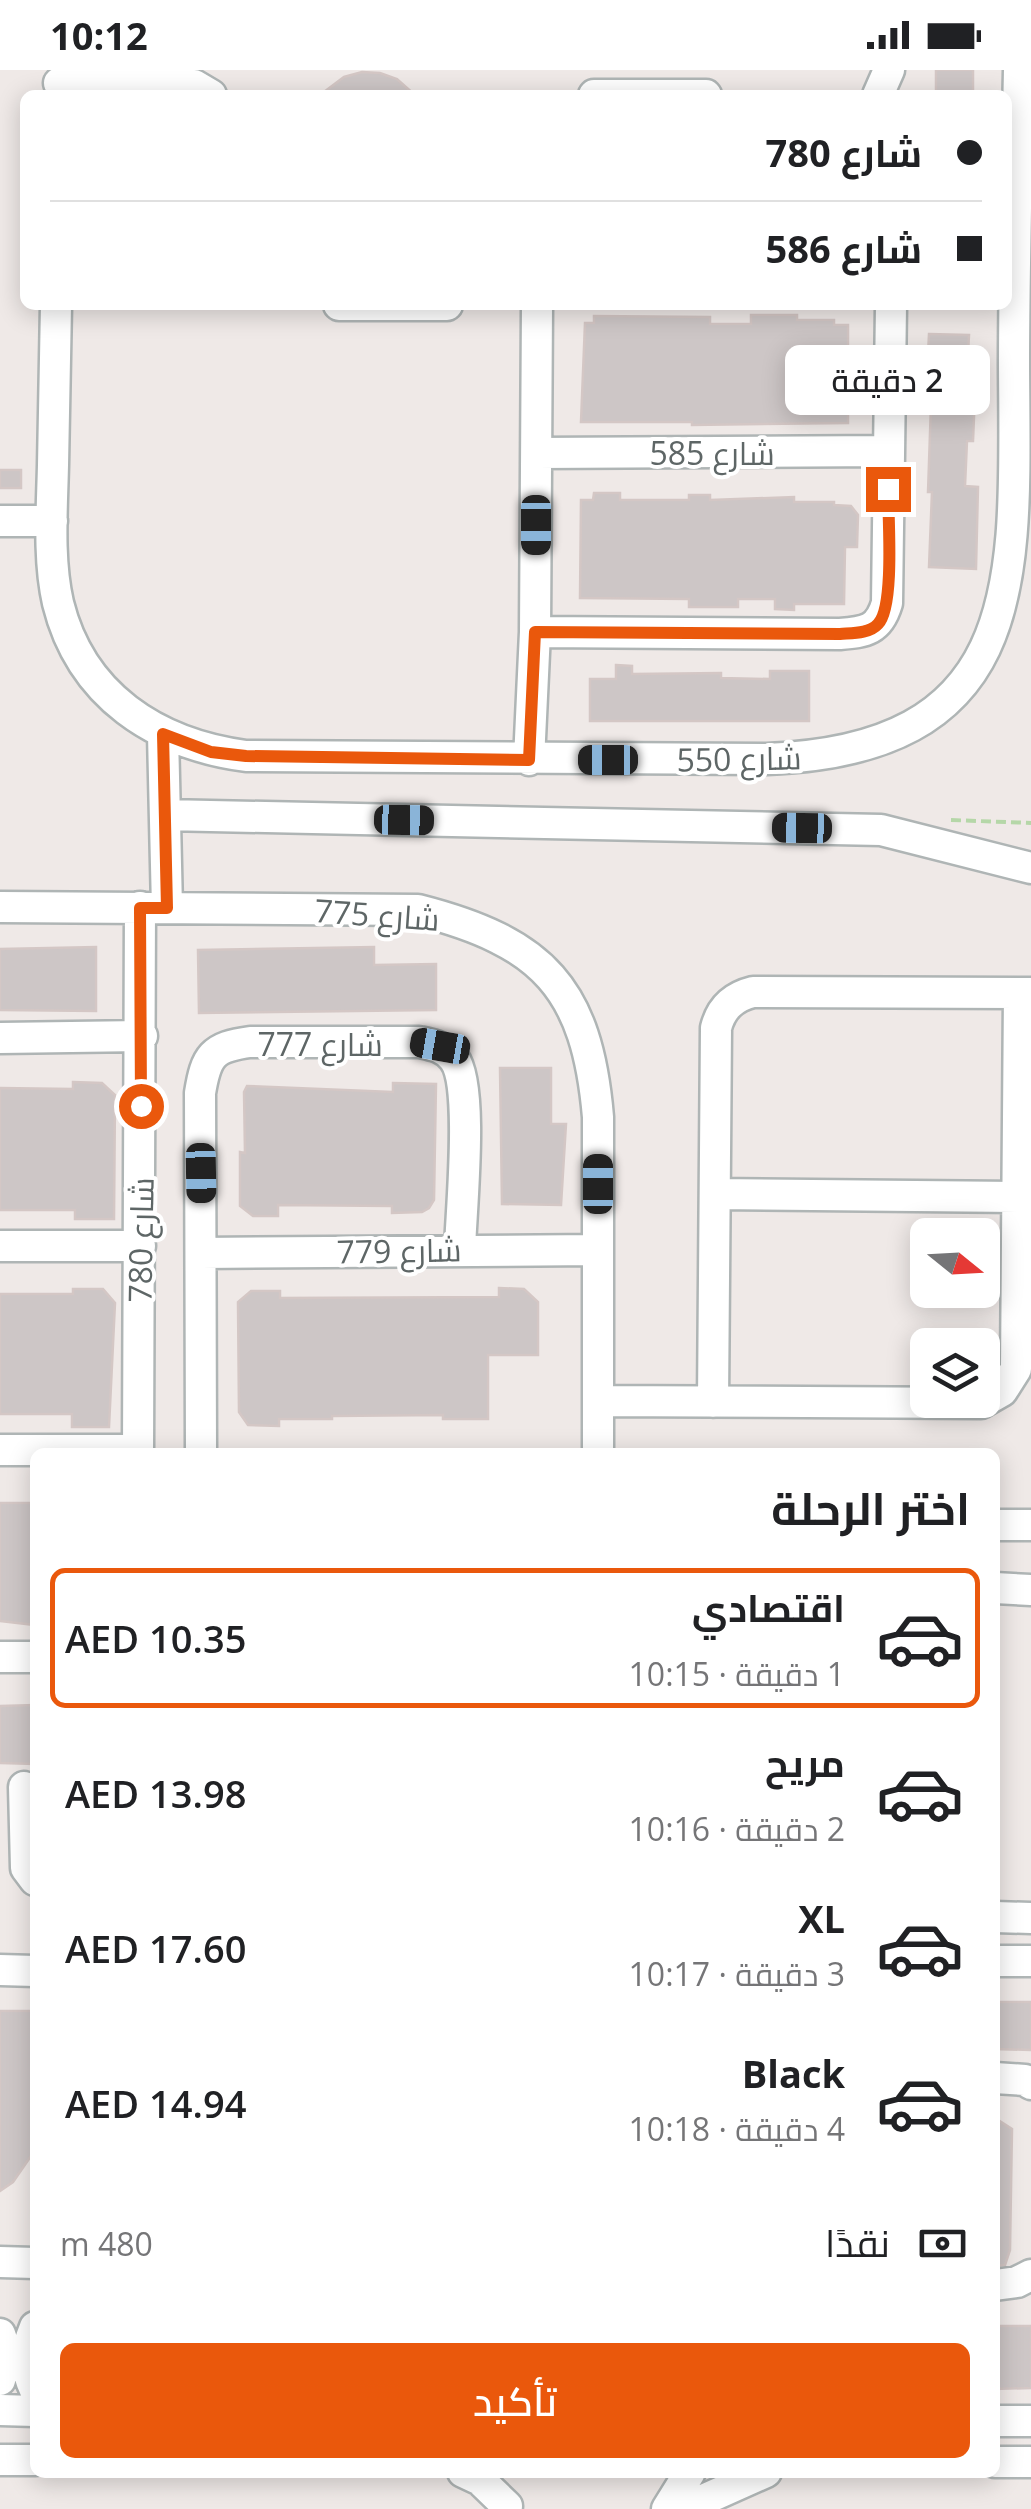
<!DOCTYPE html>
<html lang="ar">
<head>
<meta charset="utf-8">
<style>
	body { margin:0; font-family:"Open Sans",Cairo,sans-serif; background:#f6f6f6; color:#202124; direction:rtl; height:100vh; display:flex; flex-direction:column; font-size:38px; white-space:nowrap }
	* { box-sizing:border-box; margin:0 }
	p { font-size:32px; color:#757577 }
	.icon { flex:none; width:55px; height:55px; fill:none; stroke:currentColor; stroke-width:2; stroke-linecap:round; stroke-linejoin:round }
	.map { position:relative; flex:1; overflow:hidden; direction:ltr }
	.sheet { position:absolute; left:30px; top:1378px; width:970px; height:1030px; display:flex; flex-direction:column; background:#fff; border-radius:15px; box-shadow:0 5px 25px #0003; direction:rtl }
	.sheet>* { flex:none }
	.hud { position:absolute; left:20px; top:20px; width:992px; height:220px; border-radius:15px; box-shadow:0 5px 25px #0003; direction:rtl; display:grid; align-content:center; height:220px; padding:0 30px; background:#fff }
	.needle { width:65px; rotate:108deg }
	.buttons { position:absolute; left:910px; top:1148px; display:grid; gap:20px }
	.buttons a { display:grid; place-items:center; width:90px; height:90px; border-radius:15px; background:#fff; box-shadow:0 5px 25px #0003; font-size:50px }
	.end { position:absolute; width:45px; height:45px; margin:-22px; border:12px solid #ea580c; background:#fff; box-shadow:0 0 0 5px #fff }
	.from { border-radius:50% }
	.bubble { position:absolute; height:70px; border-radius:15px; background:#fff; box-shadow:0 5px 25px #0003; font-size:32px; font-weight:600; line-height:70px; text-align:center; direction:rtl }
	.car { position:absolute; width:30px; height:60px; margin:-30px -15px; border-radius:12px; box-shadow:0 0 8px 2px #0007; background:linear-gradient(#222 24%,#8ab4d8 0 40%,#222 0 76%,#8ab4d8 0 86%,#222 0) }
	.hud b { display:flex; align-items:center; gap:35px; height:95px; font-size:38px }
	.hud b+b { border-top:2px solid #e0e0e0 }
	.hud i { width:25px; height:25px; background:#202124 }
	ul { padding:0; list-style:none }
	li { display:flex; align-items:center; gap:30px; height:140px; margin:0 20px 15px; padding:0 10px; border:5px solid transparent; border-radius:15px }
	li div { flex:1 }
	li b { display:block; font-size:38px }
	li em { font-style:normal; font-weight:600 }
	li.selected { border-color:#ea580c }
	li>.icon { width:90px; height:90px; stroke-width:1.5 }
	h2 { padding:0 30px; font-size:45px; line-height:120px }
	.pay { display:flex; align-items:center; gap:25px; height:110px; padding:0 30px; font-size:38px }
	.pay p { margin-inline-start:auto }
	.button { display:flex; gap:20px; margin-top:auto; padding:20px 30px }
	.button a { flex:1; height:115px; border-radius:15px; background:#ea580c; color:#fff; font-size:40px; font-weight:600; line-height:115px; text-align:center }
	.status { display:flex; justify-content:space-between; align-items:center; height:70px; padding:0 50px; background:#fff; direction:ltr }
	.status svg { height:28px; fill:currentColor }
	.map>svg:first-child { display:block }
	.building { fill:#cdc6c6; stroke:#d4c7c5; stroke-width:2.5 }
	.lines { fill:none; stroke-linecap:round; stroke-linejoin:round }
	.minor-casing { stroke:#afb5b5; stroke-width:35 }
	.path { stroke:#b5d7a8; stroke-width:4; stroke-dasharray:10 5; stroke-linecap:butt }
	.minor { stroke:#fff; stroke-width:30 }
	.route { stroke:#ea580c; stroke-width:12 }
	.labels { text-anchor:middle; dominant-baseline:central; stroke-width:8; stroke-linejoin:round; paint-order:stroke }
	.street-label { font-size:32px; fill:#5e6666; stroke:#fff }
</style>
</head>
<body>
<div class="status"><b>10:12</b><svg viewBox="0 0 49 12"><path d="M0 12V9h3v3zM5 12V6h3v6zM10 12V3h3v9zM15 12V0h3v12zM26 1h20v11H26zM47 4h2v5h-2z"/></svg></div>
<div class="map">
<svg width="1031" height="2439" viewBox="0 0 1031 2439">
	<rect width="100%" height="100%" fill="#efe9e7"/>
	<!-- building -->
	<path class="building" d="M936 0H973V22H936Z
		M362 2 380 3 397 9 415 25H320L344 7Z
		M751 245H797V250H834V255H848V353L692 355V352H581L585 253H594V246L710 247V254H751Z
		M929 264 969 265 966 323H975L973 371H967L965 416 978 417 976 499 929 497 932 422H928L932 305H927Z
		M0 400H21V418H0Z
		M594 423H620V430H689V425H710V430L794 427V432H834V435L851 436 858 445 857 477H845L844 534H794V540L775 539V529H738V537H689V529L580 528 581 430H593Z
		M616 595 632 596V604L721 603V608L770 609V601H809V651H590V609H616Z
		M96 877V941L0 940V879Z
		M374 877V895L436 894V940L199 943 198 880Z
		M500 998H551V1054H566L561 1135 502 1134Z
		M73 1012 102 1013 115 1025 114 1149H75V1140H0V1018L73 1019Z
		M393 1013 436 1014 434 1130 429 1138 422 1142 392 1143V1136L278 1135V1146H253L240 1136V1082L245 1083 244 1022 247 1016 393 1022Z
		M499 1218 524 1219 538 1232V1285H488V1349H443V1345L332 1346V1349H279V1356L248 1355 239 1342 238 1232 251 1221H280V1228L499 1227Z
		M73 1219H103L115 1233 109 1357H72V1344H0V1224H73Z
		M0 1433H35V1555L0 1551Z
		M35 1635V1694L0 1693V1636Z
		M995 1932H1031V1980L995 1979Z
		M0 1941H32V1948H35V2070L31 2086 13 2112 0 2121Z
		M995 2048 1012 2059 1010 2180 1005 2195 995 2196Z
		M995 2256H1031V2318L995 2319Z"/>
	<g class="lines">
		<defs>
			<path id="minor" d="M59 13 194 15 211 25
				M594 25H706
				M878 25 889 0
				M56 235C55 288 54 342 53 395 52 440 48 489 58 533 81 626 156 674 246 686L767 689C1031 679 1015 505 1014 296 1014 197 1017 99 1019 0
				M339 235H447
				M537 383 888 381
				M0 451H52
				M535 562 840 564C866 562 879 560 887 533L891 235
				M163 664 167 838
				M529 690 535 562 537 235
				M165 745 881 760 1031 798
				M0 837 418 840C543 872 587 918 598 1047V1382
				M0 968 142 966
				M715 1124 1017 1127
				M0 1176H140
				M201 1183 597 1180
				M598 1331 981 1333 1002 1321 1016 1299 1019 923
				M713 1332 716 958C721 938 733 927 753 922L1031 923
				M0 1380H138
				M138 1382 140 837
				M201 1382 200 1023C206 986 212 977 250 972H419C433 975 445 977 454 989 474 1015 461 1141 460 1179
				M995 1455H1031
				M995 1518 1031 1520
				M0 1587H35
				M24 1717 26 1798 35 1810
				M995 1847 1031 1848
				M995 1891H1031
				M0 1900 35 1901
				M995 2008 1025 2010 1031 2014
				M0 2192 35 2193
				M995 2215 1017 2212 1031 2205
				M35 2257C25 2281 24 2297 35 2320
				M0 2264 7 2284 0 2310
				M0 2340 35 2341
				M995 2351H1031
				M0 2390H35
				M995 2392H1031
				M463 2402 480 2410 507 2436
				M667 2439 690 2402
				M683 2439 766 2402"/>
		</defs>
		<!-- minor casing -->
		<use href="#minor" class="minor-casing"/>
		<!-- path -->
		<path class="path" d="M951 750 1031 753"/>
		<!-- minor -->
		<use href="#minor" class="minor"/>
	</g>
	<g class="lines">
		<!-- route -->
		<path class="route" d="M141 1036 140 838H167L163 664 211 682 246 686 529 690 535 562 840 564C852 563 869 564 878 554 895 537 888 446 888 419"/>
	</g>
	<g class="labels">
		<!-- street labels -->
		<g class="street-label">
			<text x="712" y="382">شارع 585</text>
			<text transform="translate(739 688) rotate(-1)">شارع 550</text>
			<text transform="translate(377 844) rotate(4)">شارع 775</text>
			<text x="320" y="973">شارع 777</text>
			<text transform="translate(140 1170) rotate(-89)">شارع 780</text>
			<text transform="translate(399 1180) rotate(-1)">شارع 779</text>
		</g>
	</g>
</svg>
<div class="buttons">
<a><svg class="needle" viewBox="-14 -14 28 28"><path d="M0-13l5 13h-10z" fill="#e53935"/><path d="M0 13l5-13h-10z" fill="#757577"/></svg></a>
<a><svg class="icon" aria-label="layers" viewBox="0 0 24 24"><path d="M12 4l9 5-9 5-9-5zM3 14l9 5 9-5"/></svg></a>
</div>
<i class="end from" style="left:141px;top:1036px"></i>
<i class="end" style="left:888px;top:419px"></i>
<div class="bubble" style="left:785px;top:275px;width:205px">2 دقيقة</div>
<i class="car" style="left:536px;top:455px;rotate:180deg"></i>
<i class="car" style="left:608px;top:690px;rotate:270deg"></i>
<i class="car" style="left:404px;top:750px;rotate:91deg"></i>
<i class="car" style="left:802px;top:758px;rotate:271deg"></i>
<i class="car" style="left:440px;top:976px;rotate:280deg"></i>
<i class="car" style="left:201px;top:1103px;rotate:179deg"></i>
<i class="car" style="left:598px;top:1114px;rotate:0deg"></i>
<div class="hud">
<b><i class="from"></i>شارع 780</b>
<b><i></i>شارع 586</b>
</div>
<section class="sheet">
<h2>اختر الرحلة</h2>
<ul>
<li class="selected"><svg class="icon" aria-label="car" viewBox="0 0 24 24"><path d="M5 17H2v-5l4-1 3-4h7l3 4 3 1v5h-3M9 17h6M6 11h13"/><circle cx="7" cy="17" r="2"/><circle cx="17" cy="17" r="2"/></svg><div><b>اقتصادي</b><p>1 دقيقة · 10:15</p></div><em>AED 10.35</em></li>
<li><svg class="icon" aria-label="car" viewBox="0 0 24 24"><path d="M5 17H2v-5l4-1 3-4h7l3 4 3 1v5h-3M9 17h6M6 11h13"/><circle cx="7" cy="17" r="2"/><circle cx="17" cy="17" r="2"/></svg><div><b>مريح</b><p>2 دقيقة · 10:16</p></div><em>AED 13.98</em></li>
<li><svg class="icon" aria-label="car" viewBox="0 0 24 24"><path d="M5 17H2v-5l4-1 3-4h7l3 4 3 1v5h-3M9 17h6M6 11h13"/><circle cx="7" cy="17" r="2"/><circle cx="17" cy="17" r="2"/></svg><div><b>XL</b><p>3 دقيقة · 10:17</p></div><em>AED 17.60</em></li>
<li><svg class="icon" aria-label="car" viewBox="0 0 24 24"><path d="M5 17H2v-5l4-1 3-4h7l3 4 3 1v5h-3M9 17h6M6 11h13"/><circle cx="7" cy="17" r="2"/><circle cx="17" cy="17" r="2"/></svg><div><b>Black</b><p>4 دقيقة · 10:18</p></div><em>AED 14.94</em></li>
</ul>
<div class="pay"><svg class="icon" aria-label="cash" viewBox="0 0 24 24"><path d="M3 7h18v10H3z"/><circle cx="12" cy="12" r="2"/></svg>نقدًا<p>480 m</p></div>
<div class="button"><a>تأكيد</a></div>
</section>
</div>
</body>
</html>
